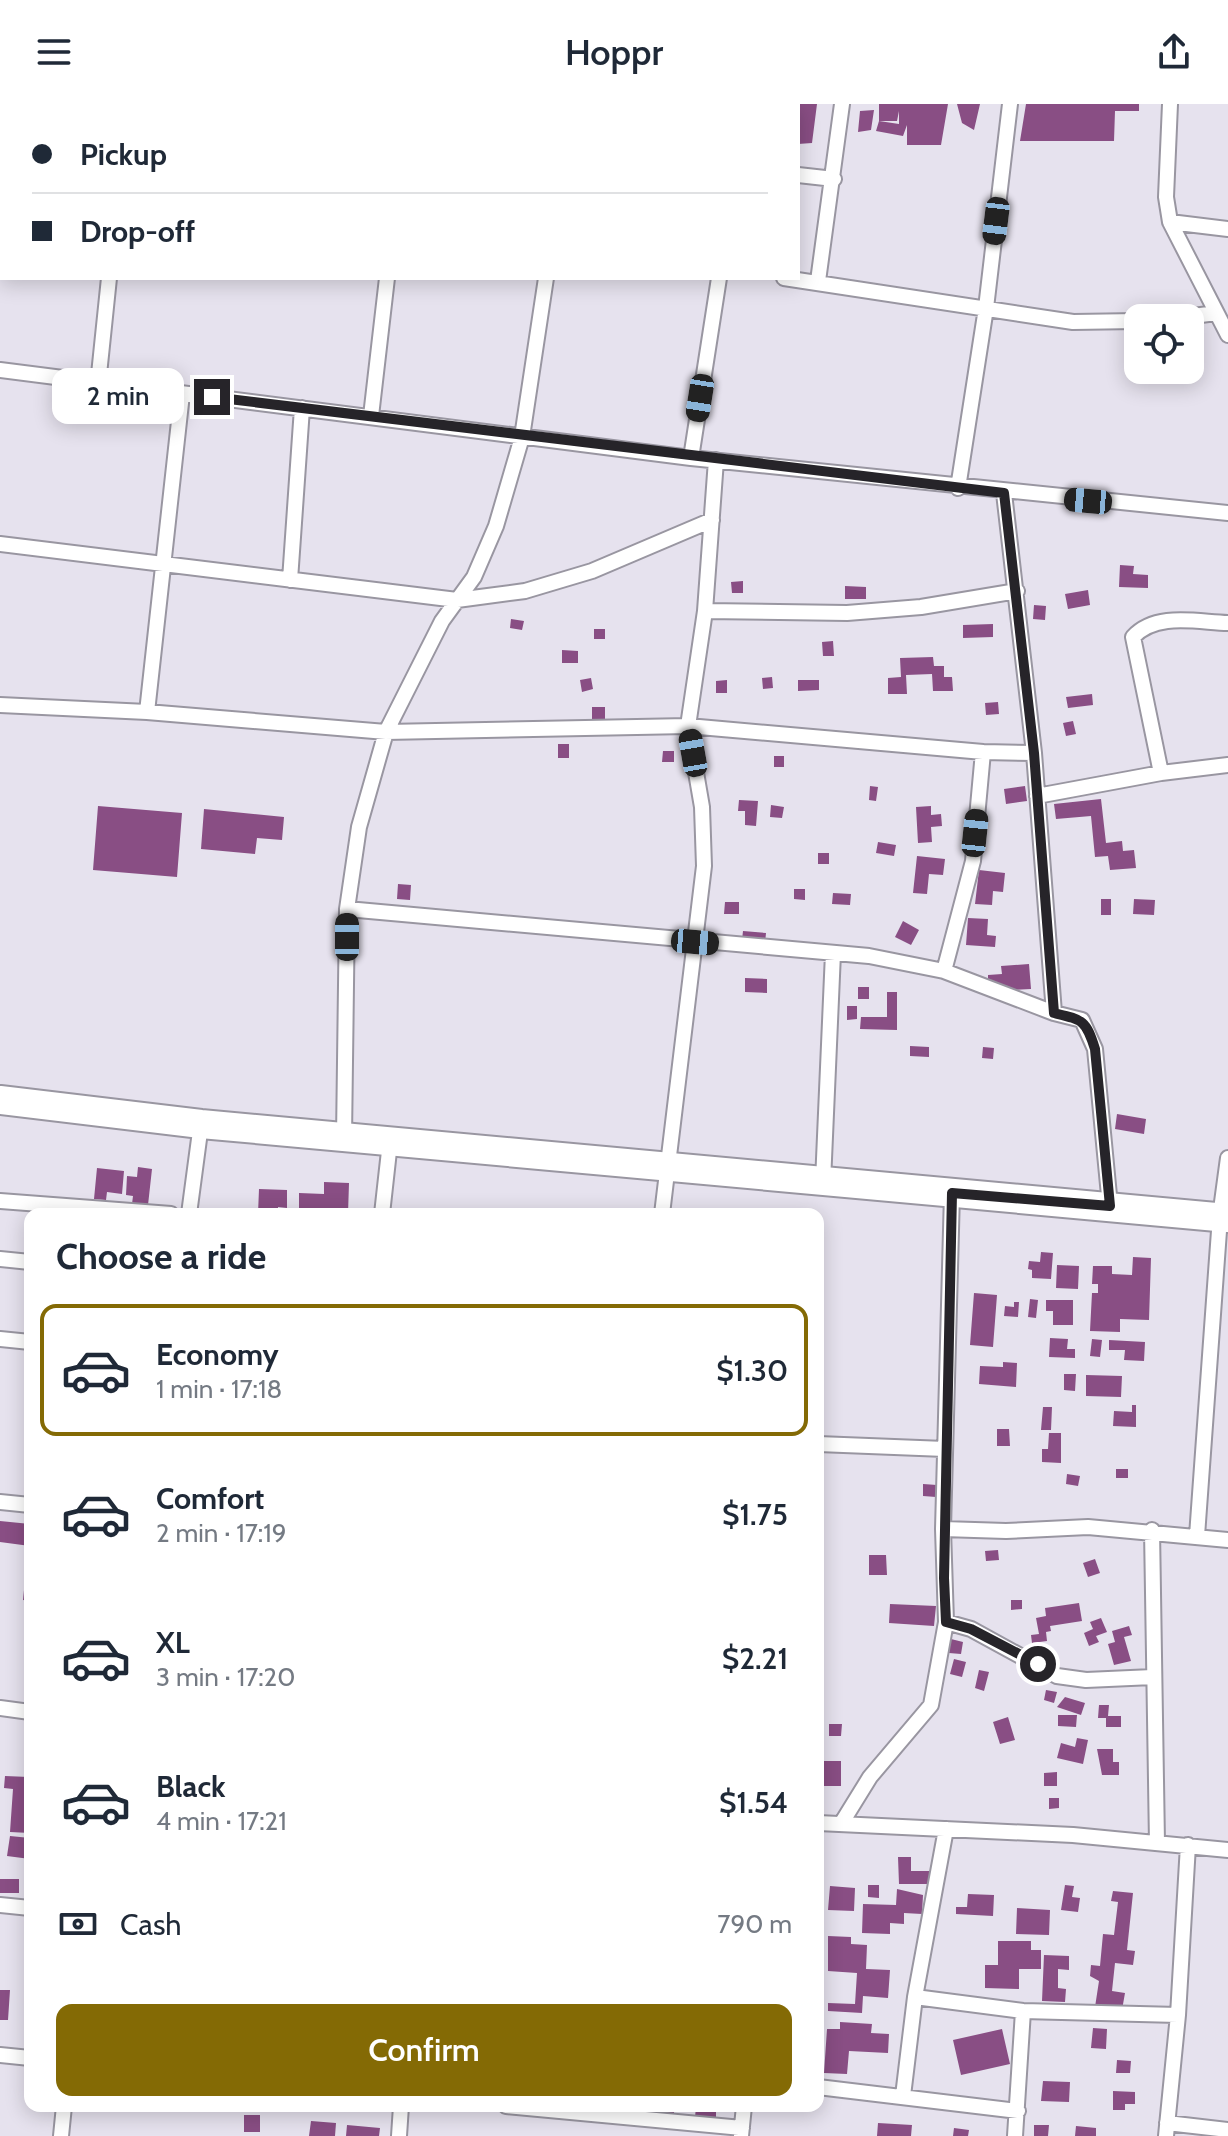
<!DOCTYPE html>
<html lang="en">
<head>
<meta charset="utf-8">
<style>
	body { margin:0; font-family:Cabin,sans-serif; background:#f2f2f3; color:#1f2937; height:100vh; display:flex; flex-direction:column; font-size:30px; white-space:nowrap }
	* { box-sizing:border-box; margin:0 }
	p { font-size:26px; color:#747a83 }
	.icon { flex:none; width:44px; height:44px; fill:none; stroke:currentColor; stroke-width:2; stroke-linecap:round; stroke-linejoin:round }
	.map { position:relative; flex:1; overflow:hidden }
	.drawer { position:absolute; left:24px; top:1104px; width:800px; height:904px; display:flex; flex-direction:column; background:#fff; border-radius:16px; box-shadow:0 4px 20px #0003 }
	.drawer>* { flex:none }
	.guide { position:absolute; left:0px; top:0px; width:800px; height:176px; box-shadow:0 4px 20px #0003; display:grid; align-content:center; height:176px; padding:0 32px; background:#fff }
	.tools { position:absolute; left:1124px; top:200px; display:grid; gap:16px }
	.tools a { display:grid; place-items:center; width:80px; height:80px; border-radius:16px; background:#fff; box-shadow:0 4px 20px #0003; font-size:40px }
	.end { position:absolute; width:36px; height:36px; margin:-18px; border:10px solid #262429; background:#fff; box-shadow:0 0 0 4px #fff }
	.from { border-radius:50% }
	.bubble { position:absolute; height:56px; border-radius:16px; background:#fff; box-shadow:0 4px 20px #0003; font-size:26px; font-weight:600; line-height:56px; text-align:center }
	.car { position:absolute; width:24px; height:48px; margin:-24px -12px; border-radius:10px; box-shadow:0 0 6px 2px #0007; background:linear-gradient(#222 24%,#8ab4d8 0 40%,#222 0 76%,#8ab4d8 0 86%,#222 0) }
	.guide b { display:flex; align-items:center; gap:28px; height:76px; font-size:30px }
	.guide b+b { border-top:2px solid #e0e1e3 }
	.guide i { width:20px; height:20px; background:#1f2937 }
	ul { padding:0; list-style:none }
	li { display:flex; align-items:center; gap:24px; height:132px; margin:0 16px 12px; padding:0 16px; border:4px solid transparent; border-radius:16px }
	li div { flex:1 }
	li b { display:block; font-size:30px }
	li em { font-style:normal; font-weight:600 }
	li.on { border-color:#846a05 }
	li>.icon { width:72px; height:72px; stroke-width:1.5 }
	h2 { padding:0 32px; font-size:36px; line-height:96px }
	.pay { display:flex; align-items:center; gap:20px; height:88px; padding:0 32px; font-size:30px }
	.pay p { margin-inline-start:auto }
	.action { display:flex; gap:16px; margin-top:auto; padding:16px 32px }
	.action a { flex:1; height:92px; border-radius:16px; background:#846a05; color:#fff; font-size:32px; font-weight:600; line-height:92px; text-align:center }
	header { display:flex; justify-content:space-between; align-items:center; height:104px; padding:0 32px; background:#fff; font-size:36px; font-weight:600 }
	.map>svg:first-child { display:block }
	.building { fill:#894e84 }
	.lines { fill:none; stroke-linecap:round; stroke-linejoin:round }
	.street-casing { stroke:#9996a1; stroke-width:18 }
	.highway-casing { stroke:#9996a1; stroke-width:32 }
	.street { stroke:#fff; stroke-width:14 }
	.highway { stroke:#fff; stroke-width:28 }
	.route { stroke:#262429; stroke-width:10 }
</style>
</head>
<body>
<header><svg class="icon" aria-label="menu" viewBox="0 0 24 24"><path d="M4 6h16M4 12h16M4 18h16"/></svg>Hoppr<svg class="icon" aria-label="share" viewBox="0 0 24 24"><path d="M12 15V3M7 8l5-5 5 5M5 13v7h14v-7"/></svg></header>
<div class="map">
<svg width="1228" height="2032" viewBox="0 0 1228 2032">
	<rect width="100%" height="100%" fill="#e6e2ee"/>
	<!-- building -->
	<path class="building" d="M798 0H817L812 39 798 40Z
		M879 0H948L941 41H907V21L903 32 876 27 879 17 899 20V7L897 17H879Z
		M957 0H980L974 26 962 19Z
		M1026 0H1139V7H1115L1114 37H1020Z
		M874 6 871 26 858 28 860 7Z
		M1120 461 1134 462 1133 470 1148 471V484L1119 483Z
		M743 477V489H732L731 478Z
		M845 482 866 483V495H845Z
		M1088 486 1090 501 1068 505 1065 490Z
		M1034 501 1046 502 1045 516 1033 515Z
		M511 515 524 517 522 526 510 524Z
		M993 520V533L963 534V521Z
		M594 525H605V535H594Z
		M833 537 834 552H823L822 538Z
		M562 546 578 547V559H562Z
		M933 553 934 562H944V573H952L953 587H933L932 570 906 571 907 590H888V574L901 573 900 554Z
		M772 573 773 584 763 585 762 574Z
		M591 574 593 585 582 588 580 576Z
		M727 576V589H716V577Z
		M798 576H819V586L798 587Z
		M1092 590 1093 601 1068 604 1066 593Z
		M998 598 999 610 986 611 985 599Z
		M592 603H605V615L592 616Z
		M1073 617 1076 630 1066 632 1063 619Z
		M558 640H569V654H558Z
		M663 647H674V658H662Z
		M774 652H784V663H774Z
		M870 682 878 683 876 697 869 696Z
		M1025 682 1027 697 1006 700 1004 685Z
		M1101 695 1106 739 1122 737 1123 747 1134 746 1136 764 1110 766 1108 752 1095 753 1091 712 1056 715 1054 700Z
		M739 696 758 697 756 722 745 721V707H738Z
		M771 701 784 703 782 714 770 713Z
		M98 702 182 709 177 773 93 766Z
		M931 702V711L941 710 942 722 931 723 932 738 918 739 916 703Z
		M204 705 284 713 282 736 257 734 255 750 201 745Z
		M878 738 896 741 894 752 876 749Z
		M818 749H829V760H818Z
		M917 752 945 755 943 771 929 770 927 790 913 789Z
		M979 766 1005 769 1003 788 993 787 992 801 975 800Z
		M398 780 411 781 410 796 397 795Z
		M794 785H805V796L794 795Z
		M833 789 851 790 850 801 832 800Z
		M1101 795H1111V811H1101Z
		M1134 795 1155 796 1154 811 1133 810Z
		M725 798H739V810H724Z
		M968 814 988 815 987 831 996 832 995 843 966 841Z
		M903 817 919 826 911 841 895 833Z
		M743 827 766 829 765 839 742 836Z
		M1029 860 1031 885 1009 886 988 878V871L1002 870 1001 862Z
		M745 874 767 875V889L745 888Z
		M858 883H869V895H858Z
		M887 888H897V926L860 925 861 913H887Z
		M847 902H857V915L847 916Z
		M910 942 929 943V953L910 952Z
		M983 943 994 944 993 955 982 954Z
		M1117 1010 1146 1015 1144 1030 1115 1025Z
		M138 1063 152 1065 148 1101 132 1100 133 1092 126 1091 127 1072 137 1073Z
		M97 1064 124 1067 122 1090 107 1088 106 1096 94 1095Z
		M324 1078 349 1079 348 1110H317V1104H299V1089L324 1090Z
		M259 1085 287 1086V1104L278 1103V1110H258Z
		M1041 1148 1053 1149 1051 1175 1032 1174V1166L1028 1165 1029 1157 1040 1158Z
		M1133 1153 1151 1154 1149 1216 1120 1215V1228L1090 1227 1092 1189H1098V1180H1092L1093 1162H1112V1170L1132 1171Z
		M1057 1161 1079 1162 1078 1185 1056 1184Z
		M974 1189 997 1191 993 1243 970 1241Z
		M1030 1195 1038 1196 1036 1214 1028 1213Z
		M1046 1196H1073V1221H1053V1207H1046Z
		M1014 1198H1019L1018 1213 1004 1212 1005 1202 1014 1203Z
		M1050 1234 1068 1235 1067 1245H1075V1254L1049 1253Z
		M1092 1235 1102 1236 1100 1253 1090 1252Z
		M1109 1236 1145 1238 1144 1257 1124 1256 1125 1246H1109Z
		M1003 1258 1017 1259 1016 1283 979 1280 980 1262 1003 1263Z
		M1064 1270H1076L1075 1287 1064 1286Z
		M1086 1271 1122 1272 1121 1293 1086 1292Z
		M1132 1301H1136V1323L1113 1322 1114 1307 1132 1308Z
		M1043 1303H1052L1051 1326H1041Z
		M997 1325H1009L1010 1342H997Z
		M1049 1329H1061V1359L1042 1358V1345H1048Z
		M1116 1365H1128V1374H1116Z
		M1067 1370 1080 1372 1078 1382 1066 1380Z
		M923 1380 937 1381 936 1393 923 1392Z
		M0 1417 30 1420V1442L0 1438Z
		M998 1446 999 1456 986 1457 985 1447Z
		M869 1451H886L887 1471H869Z
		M1095 1455 1100 1469 1088 1473 1083 1459Z
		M25 1476 30 1477V1497L23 1496Z
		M1011 1496H1022V1505L1011 1506Z
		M1079 1499 1082 1517 1050 1522 1051 1527 1046 1528 1047 1537 1032 1539 1031 1531 1039 1530 1036 1514 1046 1512 1045 1504Z
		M890 1500 936 1502 934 1522 889 1519Z
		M1101 1514 1107 1528 1096 1532 1099 1538 1089 1542 1084 1529 1093 1525 1090 1518Z
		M1129 1522 1132 1531 1124 1533 1131 1557 1114 1561 1108 1540 1115 1538 1112 1527Z
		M951 1535 963 1538 961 1550 949 1549Z
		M954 1555 966 1558 962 1573 950 1570Z
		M979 1566 989 1568 984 1587 975 1584Z
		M1046 1586 1057 1588 1054 1599 1044 1596Z
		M1065 1593 1085 1599 1081 1611 1057 1603Z
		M1099 1601H1109L1108 1612H1121V1623H1106V1614H1098Z
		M1058 1611H1077L1076 1623 1058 1622Z
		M1008 1613 1015 1636 1000 1640 993 1618Z
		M829 1620H842L841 1632H829Z
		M1077 1634 1088 1636 1083 1660 1057 1654 1061 1639 1075 1643Z
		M1097 1645H1113V1658H1119V1671H1102Z
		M823 1657H841V1682H823Z
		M1057 1668V1682H1044V1669Z
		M5 1672 29 1673 27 1706H30V1729L10 1728 13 1685 4 1684Z
		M1049 1694H1059V1704L1049 1705Z
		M10 1732 30 1734V1755L7 1752Z
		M898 1753H911V1767H929V1780H899Z
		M0 1775H19V1789H0Z
		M868 1781H879V1794L868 1793Z
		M1065 1781 1074 1782 1072 1793 1080 1794 1078 1808 1061 1806Z
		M830 1782 855 1784 854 1807 828 1806Z
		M897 1785 923 1791 922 1810 904 1809V1820L890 1819V1830L862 1829 863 1800 896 1801Z
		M1113 1787 1133 1789 1127 1846 1135 1847 1133 1861 1115 1859 1112 1887 1125 1889 1122 1906 1095 1903 1099 1877 1090 1872 1091 1861 1100 1862 1103 1830 1114 1831 1118 1798 1111 1797Z
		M968 1790 994 1791 993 1812 956 1810V1803H967Z
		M1017 1804 1050 1806 1049 1831 1016 1830Z
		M828 1832 851 1833V1840L867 1841 866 1865 890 1866 888 1894 863 1892 862 1909 828 1907V1899L855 1900 857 1869 828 1867Z
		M998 1837H1031V1846H1041V1865H1019V1885L985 1884V1861H998Z
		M1044 1851 1069 1852V1866L1058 1865V1884L1066 1885 1065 1898 1042 1897Z
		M818 1857H824V1876H818Z
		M0 1886H10L8 1916H0Z
		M840 1918 872 1920 871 1929 889 1930 888 1949 849 1947 847 1970 824 1969 827 1925H840Z
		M1093 1924 1107 1925 1106 1945 1091 1944Z
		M1002 1925 1010 1960 961 1971 953 1936Z
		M1117 1956 1131 1957 1130 1969H1116Z
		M1043 1977 1070 1978 1069 1998 1041 1997Z
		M1113 1987 1135 1988V2000H1125V2006H1113Z
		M649 2002H674V2013H649Z
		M696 2003 716 2006V2016L695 2013Z
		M244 2011H260V2028H244Z
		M311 2017 336 2019 335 2032H309Z
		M878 2019 912 2021 911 2032H877Z
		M347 2021 380 2024 379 2032H346Z
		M1034 2021H1049L1048 2032H1034Z
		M1076 2022 1096 2024V2032H1075Z
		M954 2024 969 2026 968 2032H953Z"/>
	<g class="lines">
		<defs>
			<path id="street" d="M1170 0 1166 93 1170 118 1228 231
				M130 2V0
				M296 2V0
				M570 2 571 0
				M798 71 834 75
				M0 91H2
				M1170 118 1228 125
				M784 174 1073 218 1138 217
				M818 177 842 0
				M1178 214 1216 209
				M0 266 691 354 1228 409
				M98 280 109 174
				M371 312 387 174
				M691 354 719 174
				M958 384 986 204 1010 0
				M1004 389 1034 649 1054 909
				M0 440 457 496 525 487 592 467 712 416
				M290 476 302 304
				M705 507 847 509 921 503 1017 487
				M0 601 147 608 386 628 688 622 983 648 1034 649
				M147 608 182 290
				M1161 669 1133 533C1156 508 1196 518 1228 519
				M1037 692 1161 669 1228 661
				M347 805 869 852 944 867 1054 909 1082 916 1095 945 1110 1102
				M944 867 973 757 983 648
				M344 1034 347 805 359 723 386 628 442 517 474 473 496 422 522 333 546 174
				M823 1078 833 849
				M0 1097 171 1110
				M189 1110 201 1020
				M382 1110 390 1038
				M662 1110 704 762 702 703 688 622 705 507 716 356
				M0 1155 30 1158
				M0 1235 30 1238
				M818 1340 945 1345
				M0 1398 30 1401
				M943 1425 1006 1427 1088 1423 1228 1436
				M1152 1426 1157 1739
				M1197 1432 1220 1113 1228 1054
				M946 1518 971 1525 1057 1572 1086 1576 1153 1573
				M0 1604 30 1608
				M818 1719 1073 1731 1228 1746
				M841 1720 870 1673 931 1601 946 1518 943 1425 952 1089
				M0 1801 30 1804
				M915 1893 1023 1907 1178 1911
				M0 1951 30 1954
				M818 1983 1018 2007
				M903 1992 915 1893 946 1725
				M506 2002 742 2024
				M1167 2019 1228 2026
				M61 2032 64 2002
				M399 2032 401 2002
				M741 2032 744 2002
				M1015 2032 1023 1907
				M1166 2032 1178 1911 1188 1741"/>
			<path id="highway" d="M0 996 201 1020 1228 1114"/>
		</defs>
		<!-- street casing -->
		<use href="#street" class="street-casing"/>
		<!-- highway casing -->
		<use href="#highway" class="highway-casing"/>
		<!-- street -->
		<use href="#street" class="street"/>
		<!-- highway -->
		<use href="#highway" class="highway"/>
	</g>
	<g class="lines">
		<!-- route -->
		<path class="route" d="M212 293 1004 389 1034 649 1054 909C1083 916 1086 916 1095 945L1110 1102 952 1089 944 1474 946 1518 971 1525 1038 1560"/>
	</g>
</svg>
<div class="tools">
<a><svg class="icon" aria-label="locate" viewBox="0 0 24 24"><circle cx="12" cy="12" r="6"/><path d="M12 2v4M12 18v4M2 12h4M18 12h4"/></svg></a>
</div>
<i class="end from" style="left:1038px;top:1560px"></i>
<i class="end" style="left:212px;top:293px"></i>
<div class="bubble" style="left:52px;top:264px;width:132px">2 min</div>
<i class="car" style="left:996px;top:117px;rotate:187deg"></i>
<i class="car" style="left:700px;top:294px;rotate:189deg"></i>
<i class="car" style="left:1088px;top:397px;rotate:275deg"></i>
<i class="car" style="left:693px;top:649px;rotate:350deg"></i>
<i class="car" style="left:975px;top:729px;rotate:6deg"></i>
<i class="car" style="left:347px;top:833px;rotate:0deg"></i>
<i class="car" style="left:695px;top:838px;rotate:95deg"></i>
<div class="guide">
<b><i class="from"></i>Pickup</b>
<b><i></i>Drop-off</b>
</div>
<section class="drawer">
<h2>Choose a ride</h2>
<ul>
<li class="on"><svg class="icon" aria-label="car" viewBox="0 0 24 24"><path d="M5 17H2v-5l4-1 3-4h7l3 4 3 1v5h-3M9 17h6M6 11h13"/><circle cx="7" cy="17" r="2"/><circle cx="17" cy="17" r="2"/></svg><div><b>Economy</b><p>1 min · 17:18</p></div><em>$1.30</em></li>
<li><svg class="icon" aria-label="car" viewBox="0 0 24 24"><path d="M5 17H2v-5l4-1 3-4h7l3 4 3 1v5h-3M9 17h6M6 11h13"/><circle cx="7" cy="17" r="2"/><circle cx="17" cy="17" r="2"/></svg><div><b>Comfort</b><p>2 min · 17:19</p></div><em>$1.75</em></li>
<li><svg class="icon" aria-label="car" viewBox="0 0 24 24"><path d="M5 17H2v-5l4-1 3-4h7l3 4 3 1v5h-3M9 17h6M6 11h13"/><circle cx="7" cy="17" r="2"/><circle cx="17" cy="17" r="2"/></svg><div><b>XL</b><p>3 min · 17:20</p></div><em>$2.21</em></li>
<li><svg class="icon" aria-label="car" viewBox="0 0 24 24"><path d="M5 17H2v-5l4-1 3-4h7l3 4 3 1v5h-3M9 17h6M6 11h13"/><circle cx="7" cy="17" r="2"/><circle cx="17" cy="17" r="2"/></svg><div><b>Black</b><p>4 min · 17:21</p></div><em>$1.54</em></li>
</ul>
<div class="pay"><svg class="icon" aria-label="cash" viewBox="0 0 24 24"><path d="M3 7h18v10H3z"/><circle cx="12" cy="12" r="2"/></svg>Cash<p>790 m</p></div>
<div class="action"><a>Confirm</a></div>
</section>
</div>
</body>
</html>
